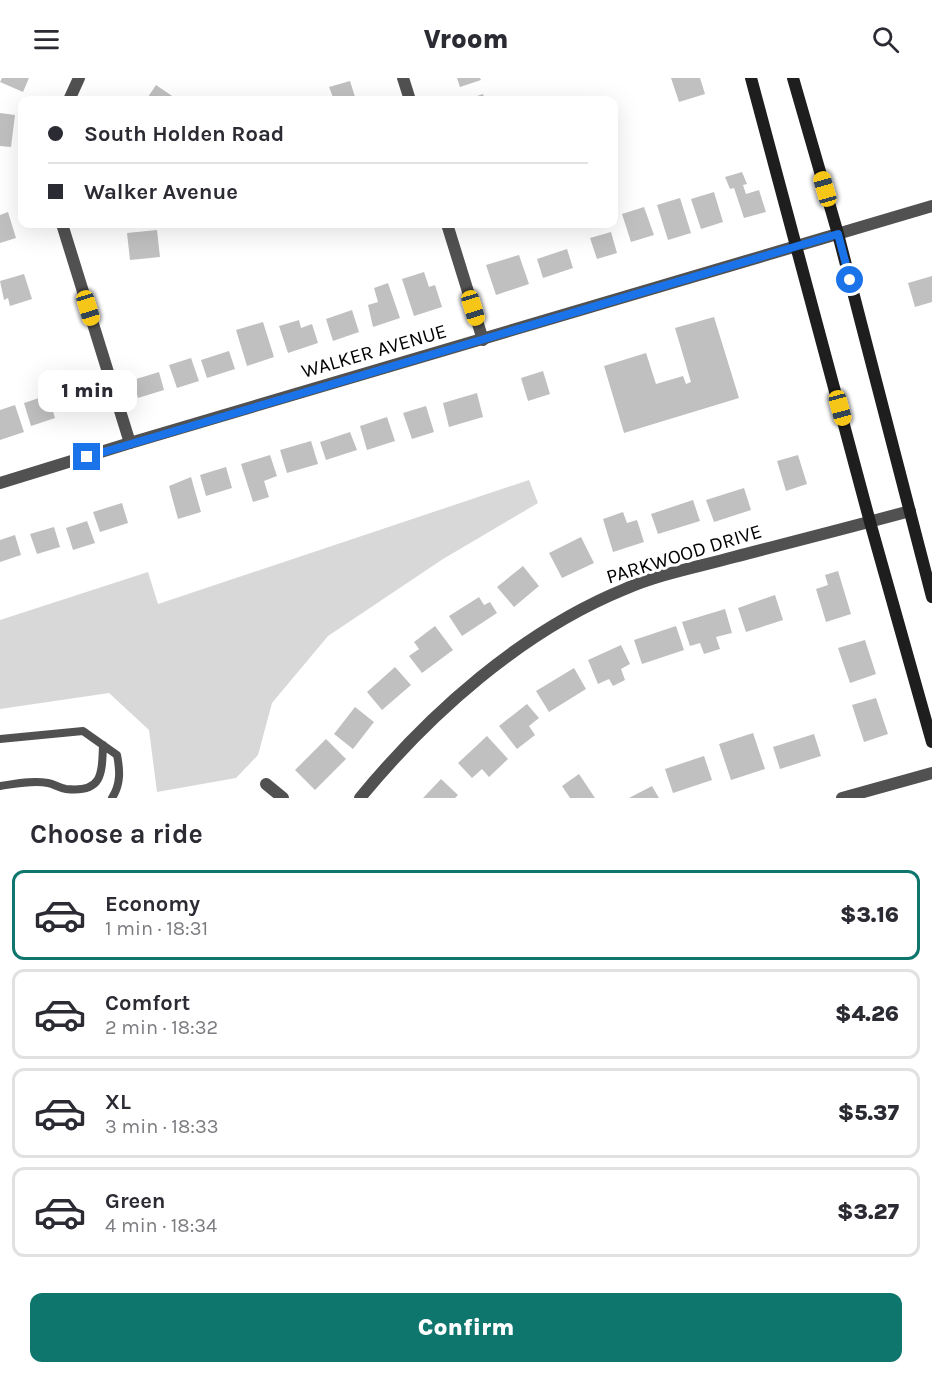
<!DOCTYPE html>
<html lang="en">
<head>
<meta charset="utf-8">
<style>
	body { margin:0; font-family:Karla,sans-serif; background:#f7f7f7; color:#2b2b33; height:100vh; display:flex; flex-direction:column; font-size:22px; white-space:nowrap }
	* { box-sizing:border-box; margin:0 }
	p { font-size:20px; color:#7c7c81 }
	.icon { flex:none; width:33px; height:33px; fill:none; stroke:currentColor; stroke-width:2; stroke-linecap:round; stroke-linejoin:round }
	.map { position:relative; height:720px; overflow:hidden }
	.details { display:flex; flex-direction:column; background:#fff; flex:1 }
	.details>* { flex:none }
	.guide { position:absolute; left:18px; top:18px; width:600px; height:132px; border-radius:12px; box-shadow:0 6px 24px #0002; display:grid; align-content:center; height:132px; padding:0 30px; background:#fff }
	.end { position:absolute; width:27px; height:27px; margin:-14px; border:8px solid #1a73e8; background:#fff; box-shadow:0 0 0 3px #fff }
	.from { border-radius:50% }
	.bubble { position:absolute; height:42px; border-radius:12px; background:#fff; box-shadow:0 6px 24px #0002; font-size:20px; font-weight:800; line-height:42px; text-align:center }
	.car { position:absolute; width:18px; height:36px; margin:-18px -9px; border-radius:8px; box-shadow:0 0 4px 2px #0007; background:linear-gradient(#f5c518 24%,#345 0 40%,#f5c518 0 76%,#345 0 86%,#f5c518 0) }
	.guide b { display:flex; align-items:center; gap:21px; height:57px; font-size:22px }
	.guide b+b { border-top:2px solid #e1e1e2 }
	.guide i { width:15px; height:15px; background:#2b2b33 }
	ul { padding:0; list-style:none }
	li { display:flex; align-items:center; gap:18px; height:90px; margin:0 12px 9px; padding:0 18px; border:3px solid #e1e1e2; border-radius:12px }
	li div { flex:1 }
	li b { display:block; font-size:22px }
	li em { font-style:normal; font-weight:800 }
	li.selected { border-color:#0f766e }
	li>.icon { width:54px; height:54px; stroke-width:1.5 }
	h2 { padding:0 30px; font-size:27px; line-height:72px }
	.button { display:flex; gap:12px; margin-top:auto; padding:12px 30px }
	.button a { flex:1; height:69px; border-radius:12px; background:#0f766e; color:#fff; font-size:24px; font-weight:800; line-height:69px; text-align:center }
	header { display:flex; justify-content:space-between; align-items:center; height:78px; padding:0 30px; background:#fff; font-size:27px; font-weight:800 }
	.map>svg:first-child { display:block }
	.green { fill:#d8d8d8 }
	.building { fill:#c0c0c0 }
	.lines { fill:none; stroke-linecap:round; stroke-linejoin:round }
	.service { stroke:#515151; stroke-width:8 }
	.minor { stroke:#515151; stroke-width:12 }
	.tertiary { stroke:#515151; stroke-width:12 }
	.secondary { stroke:#1e1e1e; stroke-width:12 }
	.route { stroke:#1a73e8; stroke-width:8 }
	.labels { text-anchor:middle; dominant-baseline:central; stroke-width:6; stroke-linejoin:round; paint-order:stroke }
	.street-label { font-size:20px; fill:#000; stroke:#fff }
</style>
</head>
<body>
<header><svg class="icon" aria-label="menu" viewBox="0 0 24 24"><path d="M4 6h16M4 12h16M4 18h16"/></svg>Vroom<svg class="icon" aria-label="search" viewBox="0 0 24 24"><circle cx="10" cy="10" r="6"/><path d="M15 15l6 6"/></svg></header>
<div class="map">
<svg width="932" height="720" viewBox="0 0 932 720">
	<rect width="100%" height="100%" fill="#fff"/>
	<!-- green -->
	<path class="green" d="M529 402 538 425 443 481 328 558 272 625 258 677 236 700 157 714 149 652 109 615 0 631V542L148 494 158 526Z"/>
	<!-- building -->
	<path class="building" d="M2 0H29L23 14 0 4Z
		M457 0H480L481 2 460 9Z
		M671 0H700L705 16 679 24Z
		M350 3 356 22H334L329 9Z
		M156 7 178 22H146Z
		M483 16 485 22H465Z
		M0 35 15 37 11 69 0 68Z
		M742 94 747 106 743 107 746 116 759 112 766 134 744 140 734 110 730 111 725 99Z
		M714 114 723 144 701 151 691 121Z
		M680 120 691 155 668 162 657 127Z
		M644 129 654 157 631 164 622 136Z
		M8 134 16 160 0 165V137Z
		M157 152 160 179 130 182 127 155Z
		M611 154 617 175 597 181 590 160Z
		M567 171 573 190 543 200 537 181Z
		M519 177 529 206 496 217 486 187Z
		M424 194 429 209 435 207 442 229 414 238 402 201Z
		M24 196 32 221 10 228 8 220 4 222 0 203Z
		M932 198V224L915 229 908 205Z
		M388 205 400 240 373 249 368 227 378 224 374 210Z
		M352 232 359 254 333 263 326 241Z
		M714 239 739 320 624 355 604 288 646 275 656 306 683 298 686 306 691 304 675 250Z
		M299 242 301 250 312 246 318 265 288 275 279 248Z
		M263 244 274 279 247 288 236 252Z
		M229 273 235 291 207 300 201 282Z
		M191 280 199 303 177 310 169 287Z
		M543 293 550 316 528 323 521 300Z
		M159 294 164 312 138 320 133 302Z
		M85 304 92 328 72 334 65 310Z
		M477 315 483 339 449 349 443 325Z
		M48 317 55 340 31 348 24 325Z
		M15 327 24 354 0 362V332Z
		M426 328 434 354 412 361 403 335Z
		M387 339 395 363 367 372 360 348Z
		M350 354 357 372 326 382 320 364Z
		M311 363 318 386 287 395 280 372Z
		M270 377 277 398 264 403 269 419 253 424 241 386Z
		M798 377 807 406 786 413 777 383Z
		M226 389 232 410 206 418 200 397Z
		M191 399 201 434 178 441 169 408Z
		M744 410 751 432 714 444 706 422Z
		M693 422 700 443 658 456 651 436Z
		M122 425 128 445 100 454 93 434Z
		M623 434 627 445 637 442 644 464 613 474 603 441Z
		M87 443 95 465 73 472 66 450Z
		M54 449 60 469 37 476 30 456Z
		M15 457 21 477 0 484V462Z
		M581 459 594 485 562 500 549 475Z
		M523 488 539 508 514 529 497 509Z
		M838 493 851 536 826 544 816 511 828 507 825 497Z
		M775 517 783 542 746 554 738 530Z
		M479 519 484 527 490 524 497 535 462 558 449 538Z
		M725 531 732 555 716 559 720 571 704 576 700 565 690 568 682 544Z
		M435 548 453 572 422 595 409 578 419 571 414 564Z
		M676 548 684 572 642 586 634 562Z
		M865 562 876 596 850 605 838 570Z
		M621 567 630 586 621 591 625 602 613 608 609 601 598 606 588 582Z
		M395 589 411 607 382 632 367 614Z
		M574 590 586 611 549 634 536 613Z
		M876 620 888 656 864 664 852 627Z
		M527 626 539 640 529 648 535 657 517 671 499 648Z
		M355 629 374 644 353 671 334 656Z
		M753 655 765 691 731 702 719 666Z
		M814 656 821 678 780 691 773 669Z
		M487 658 508 681 489 699 482 691 472 700 458 685Z
		M326 661 346 681 315 712 295 692Z
		M704 678 712 702 673 715 665 691Z
		M579 696 595 720H570L562 708Z
		M441 701 458 717 455 720H423Z
		M652 708 659 720H629Z"/>
	<g class="lines">
		<!-- service -->
		<path class="service" d="M0 661 83 653 117 677C120 692 121 706 112 720
			M0 708C15 706 32 702 48 705 54 706 59 710 66 711 102 715 102 697 103 667"/>
		<!-- minor -->
		<path class="minor" d="M403 0 410 22
			M69 22 79 0
			M62 146 130 365
			M447 146 483 262
			M266 706 283 720
			M360 720C430 635 522 553 625 511 659 496 698 489 734 479 792 464 851 449 910 433
			M842 720 932 695"/>
		<!-- tertiary -->
		<path class="tertiary" d="M0 405 130 365 932 128"/>
		<!-- secondary -->
		<path class="secondary" d="M751 0 870 444 932 664
			M793 0 838 156 932 519"/>
	</g>
	<g class="lines">
		<!-- route -->
		<path class="route" d="M87 379 838 156 850 202"/>
	</g>
	<g class="labels">
		<!-- street labels -->
		<g class="street-label">
			<text transform="translate(374 273) rotate(-16)">WALKER AVENUE</text>
			<text transform="translate(684 476) rotate(-17)">PARKWOOD DRIVE</text>
		</g>
	</g>
</svg>
<i class="end from" style="left:850px;top:202px"></i>
<i class="end" style="left:87px;top:379px"></i>
<div class="bubble" style="left:38px;top:292px;width:99px">1 min</div>
<i class="car" style="left:825px;top:111px;rotate:344deg"></i>
<i class="car" style="left:88px;top:230px;rotate:163deg"></i>
<i class="car" style="left:473px;top:230px;rotate:163deg"></i>
<i class="car" style="left:840px;top:330px;rotate:165deg"></i>
<div class="guide">
<b><i class="from"></i>South Holden Road</b>
<b><i></i>Walker Avenue</b>
</div>
</div>
<section class="details">
<h2>Choose a ride</h2>
<ul>
<li class="selected"><svg class="icon" aria-label="car" viewBox="0 0 24 24"><path d="M5 17H2v-5l4-1 3-4h7l3 4 3 1v5h-3M9 17h6M6 11h13"/><circle cx="7" cy="17" r="2"/><circle cx="17" cy="17" r="2"/></svg><div><b>Economy</b><p>1 min · 18:31</p></div><em>$3.16</em></li>
<li><svg class="icon" aria-label="car" viewBox="0 0 24 24"><path d="M5 17H2v-5l4-1 3-4h7l3 4 3 1v5h-3M9 17h6M6 11h13"/><circle cx="7" cy="17" r="2"/><circle cx="17" cy="17" r="2"/></svg><div><b>Comfort</b><p>2 min · 18:32</p></div><em>$4.26</em></li>
<li><svg class="icon" aria-label="car" viewBox="0 0 24 24"><path d="M5 17H2v-5l4-1 3-4h7l3 4 3 1v5h-3M9 17h6M6 11h13"/><circle cx="7" cy="17" r="2"/><circle cx="17" cy="17" r="2"/></svg><div><b>XL</b><p>3 min · 18:33</p></div><em>$5.37</em></li>
<li><svg class="icon" aria-label="car" viewBox="0 0 24 24"><path d="M5 17H2v-5l4-1 3-4h7l3 4 3 1v5h-3M9 17h6M6 11h13"/><circle cx="7" cy="17" r="2"/><circle cx="17" cy="17" r="2"/></svg><div><b>Green</b><p>4 min · 18:34</p></div><em>$3.27</em></li>
</ul>
<div class="button"><a>Confirm</a></div>
</section>
</body>
</html>
